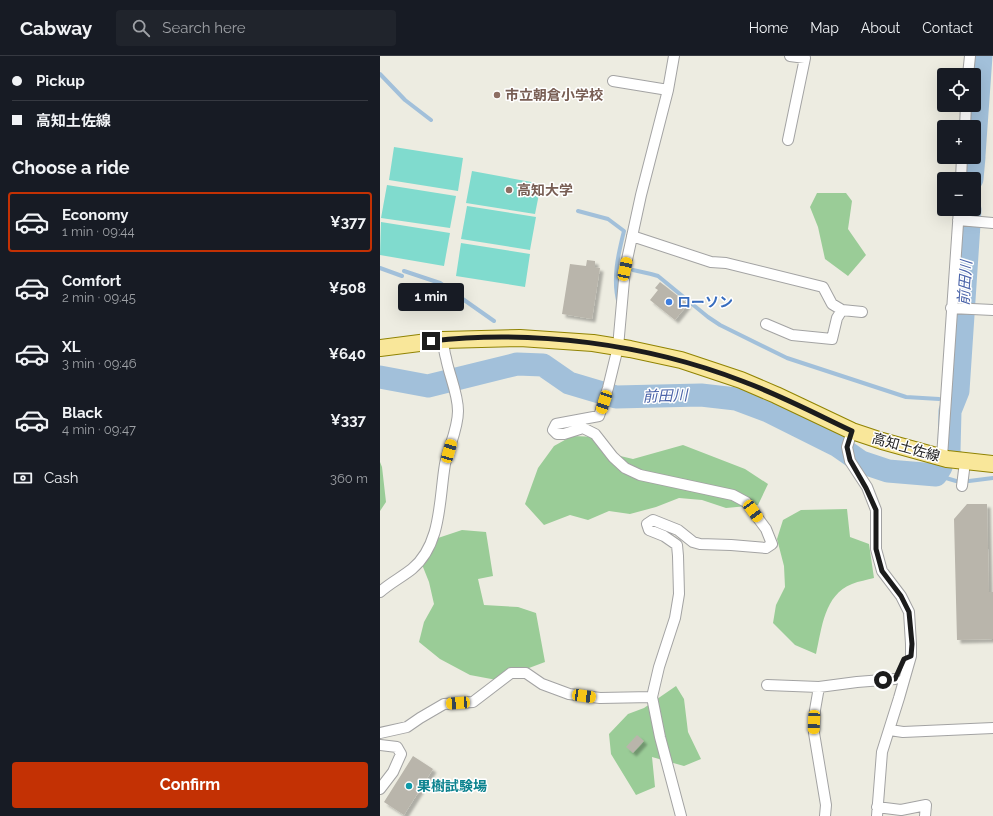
<!DOCTYPE html>
<html lang="en">
<head>
<meta charset="utf-8">
<style>
	body { margin:0; font-family:Raleway,"Noto Sans JP",sans-serif; background:#20242c; color:#f1f3f6; height:100vh; display:flex; flex-direction:column; font-size:15px; white-space:nowrap }
	* { box-sizing:border-box; margin:0 }
	p { font-size:13px; color:#9ea1a6 }
	.icon { flex:none; width:22px; height:22px; fill:none; stroke:currentColor; stroke-width:2; stroke-linecap:round; stroke-linejoin:round }
	.map { position:relative; flex:1; overflow:hidden }
	.sheet { display:flex; flex-direction:column; background:#171b24; width:380px }
	.sheet>* { flex:none }
	.banner { display:grid; align-content:center; height:88px; padding:0 12px; background:#171b24 }
	.buttons { position:absolute; left:557px; top:12px; display:grid; gap:8px }
	.buttons a { display:grid; place-items:center; width:44px; height:44px; border-radius:4px; background:#171b24; box-shadow:0 4px 16px #0002; font-size:20px }
	.end { position:absolute; width:18px; height:18px; margin:-9px; border:5px solid #1c1c1c; background:#fff; box-shadow:0 0 0 2px #fff }
	.from { border-radius:50% }
	.bubble { position:absolute; height:28px; border-radius:4px; background:#171b24; box-shadow:0 4px 16px #0002; font-size:13px; font-weight:700; line-height:28px; text-align:center }
	.car { position:absolute; width:12px; height:24px; margin:-12px -6px; border-radius:5px; box-shadow:0 0 3px 1px #0007; background:linear-gradient(#f5c518 24%,#345 0 40%,#f5c518 0 76%,#345 0 86%,#f5c518 0) }
	.banner b { display:flex; align-items:center; gap:14px; height:38px; font-size:15px }
	.banner b+b { border-top:1px solid #363941 }
	.banner i { width:10px; height:10px; background:#f1f3f6 }
	ul { padding:0; list-style:none }
	li { display:flex; align-items:center; gap:12px; height:60px; margin:0 8px 6px; padding:0 4px; border:2px solid transparent; border-radius:4px }
	li div { flex:1 }
	li b { display:block; font-size:15px }
	li em { font-style:normal; font-weight:700 }
	li.selected { border-color:#c33104 }
	li>.icon { width:36px; height:36px; stroke-width:1.5 }
	h2 { padding:0 12px; font-size:18px; line-height:48px }
	.pay { display:flex; align-items:center; gap:10px; height:44px; padding:0 12px; font-size:15px }
	.pay p { margin-inline-start:auto }
	.action { display:flex; gap:8px; margin-top:auto; padding:8px 12px }
	.action a { flex:1; height:46px; border-radius:4px; background:#c33104; color:#fff; font-size:16px; font-weight:700; line-height:46px; text-align:center }
	header { display:flex; align-items:center; gap:24px; box-sizing:border-box; height:56px; padding:0 20px; background:#171b24; border-bottom:1px solid #363941 }
	header strong { font-size:19px }
	nav { display:flex; gap:22px; margin-inline-start:auto; font-size:14px }
	.search { width:280px; height:36px; background:#20242c; display:flex; align-items:center; gap:10px; box-sizing:border-box; padding:0 14px; border-radius:4px; color:#9ea1a6; font-size:15px }
	main { display:flex; flex:1; min-height:0 }
	.map>svg:first-child { display:block }
	.forest { fill:#9acc97 }
	.pitch { fill:#80dbce }
	.lines { fill:none; stroke-linecap:round; stroke-linejoin:round }
	.stream { stroke:#a2c0da; stroke-width:4 }
	.river { stroke:#a2c0da; stroke-width:23 }
	.building { fill:#b9b5ab; filter:url(#shadow) }
	.street-casing { stroke:#a3a3a3; stroke-width:12 }
	.primary-casing { stroke:#908303; stroke-width:18 }
	.street { stroke:#fff; stroke-width:10 }
	.primary { stroke:#f9e79a; stroke-width:16 }
	.route { stroke:#1c1c1c; stroke-width:5 }
	.education-dot { fill:#8d6e63; stroke:#fff; stroke-width:1.5 }
	.shop-dot { fill:#3f7fe0; stroke:#fff; stroke-width:1.5 }
	.culture-dot { fill:#0f9aa8; stroke:#fff; stroke-width:1.5 }
	.labels { text-anchor:middle; dominant-baseline:central; stroke-width:3; stroke-linejoin:round; paint-order:stroke }
	.education-label { font-size:14px; font-weight:bold; fill:#785e54; stroke:#fff; text-anchor:start }
	.shop-label { font-size:14px; font-weight:bold; fill:#366cbe; stroke:#fff; text-anchor:start }
	.street-label { font-size:14px; fill:#1c1c1c; stroke:#fff }
	.culture-label { font-size:14px; font-weight:bold; fill:#0d838f; stroke:#fff; text-anchor:start }
	.water-label { font-size:15px; font-style:italic; fill:#4b64a9; stroke:#fff }
</style>
</head>
<body>
<header>
<strong>Cabway</strong>
<div class="search"><svg class="icon" aria-label="search" viewBox="0 0 24 24"><circle cx="10" cy="10" r="6"/><path d="M15 15l6 6"/></svg>Search here</div>
<nav><a>Home</a><a>Map</a><a>About</a><a>Contact</a></nav>
</header>
<main>
<section class="sheet">
<div class="banner">
<b><i class="from"></i>Pickup</b>
<b><i></i>高知土佐線</b>
</div>
<h2>Choose a ride</h2>
<ul>
<li class="selected"><svg class="icon" aria-label="car" viewBox="0 0 24 24"><path d="M5 17H2v-5l4-1 3-4h7l3 4 3 1v5h-3M9 17h6M6 11h13"/><circle cx="7" cy="17" r="2"/><circle cx="17" cy="17" r="2"/></svg><div><b>Economy</b><p>1 min · 09:44</p></div><em>¥377</em></li>
<li><svg class="icon" aria-label="car" viewBox="0 0 24 24"><path d="M5 17H2v-5l4-1 3-4h7l3 4 3 1v5h-3M9 17h6M6 11h13"/><circle cx="7" cy="17" r="2"/><circle cx="17" cy="17" r="2"/></svg><div><b>Comfort</b><p>2 min · 09:45</p></div><em>¥508</em></li>
<li><svg class="icon" aria-label="car" viewBox="0 0 24 24"><path d="M5 17H2v-5l4-1 3-4h7l3 4 3 1v5h-3M9 17h6M6 11h13"/><circle cx="7" cy="17" r="2"/><circle cx="17" cy="17" r="2"/></svg><div><b>XL</b><p>3 min · 09:46</p></div><em>¥640</em></li>
<li><svg class="icon" aria-label="car" viewBox="0 0 24 24"><path d="M5 17H2v-5l4-1 3-4h7l3 4 3 1v5h-3M9 17h6M6 11h13"/><circle cx="7" cy="17" r="2"/><circle cx="17" cy="17" r="2"/></svg><div><b>Black</b><p>4 min · 09:47</p></div><em>¥337</em></li>
</ul>
<div class="pay"><svg class="icon" aria-label="cash" viewBox="0 0 24 24"><path d="M3 7h18v10H3z"/><circle cx="12" cy="12" r="2"/></svg>Cash<p>360 m</p></div>
<div class="action"><a>Confirm</a></div>
</section>
<div class="map">
<svg width="613" height="760" viewBox="0 0 613 760">
	<defs>
		<filter id="shadow"><feDropShadow dx="3.5" dy="3.5" stdDeviation="1" flood-color="#0004"/></filter>
	</defs>
	<rect width="100%" height="100%" fill="#edece1"/>
	<!-- forest -->
	<path class="forest" d="M437 137H466L472 145 468 173 486 199 468 220 445 203 438 171 430 151Z
		M192 380 219 381 236 399 253 403 303 389 365 413 388 428 378 449 346 452 322 444 299 442 276 451 250 458 229 455 208 464 190 459 164 469 145 448 158 412 174 390Z
		M0 406 2 411 6 446 0 455Z
		M467 453 470 481 489 488 494 522C487 524 479 525 472 528 444 539 442 572 436 598L415 589 393 567 396 549 405 531 404 510 397 483 403 464 421 454Z
		M82 474 106 476 113 520 98 523 104 549 138 551 156 557 165 606 149 612 122 625 90 619 60 603 39 586 44 566 54 548 49 526 41 506 58 482Z
		M296 630 304 643 308 676 321 703 304 710 272 701 275 731 256 739 231 698 229 678 248 658 264 652Z"/>
	<!-- pitch -->
	<path class="pitch" d="M14 91 83 102 78 135 9 124Z
		M92 115 151 126 160 133 155 158 86 147Z
		M7 129 76 140 70 172 1 162Z
		M87 150 156 161 150 194 81 183Z
		M1 166 70 177 64 210 0 199Z
		M81 187 150 198 145 231 76 220Z"/>
	<g class="lines">
		<!-- stream -->
		<path class="stream" d="M0 18 25 44 51 64
			M198 155 228 163 244 175C238 199 232 224 239 248
			M0 212 22 220
			M253 214 271 218 278 220 328 261 340 269 407 302 526 341 559 343
			M24 215 60 227 114 265
			M569 395 580 397
			M556 419 576 425H589L613 422"/>
		<!-- river -->
		<path class="river" d="M594 99 601 0
			M592 123 594 101
			M0 321 48 330 137 308 163 309 189 327 236 341 321 339 356 343 388 355 458 390 481 406 508 415 556 419 561 411
			M569 395 570 355 578 335 590 153"/>
	</g>
	<!-- building -->
	<path class="building" d="M207 204 215 205V211L220 212 212 263 182 258 190 208 206 210Z
		M280 226 308 248 295 264 270 244 278 234 275 232Z
		M587 448H607L609 536H613V583L577 584 574 463Z
		M257 679 264 685 253 697 246 691Z
		M33 700 53 713 24 759 4 746Z"/>
	<g class="lines">
		<defs>
			<path id="street" d="M294 0 288 34 261 139 245 213 238 291 228 332 219 360 176 368 173 374 177 378H184L203 372 215 378 233 401 245 412 260 419 353 439 366 446 386 473 392 488 386 492 351 489 320 488 313 486 298 474 273 464 267 468 269 474 284 480 297 489 298 500 299 538 295 562 279 611 272 641 280 681 301 760
				M588 19 590 0
				M233 25 288 34
				M585 71 586 49
				M408 84 425 2 410 0
				M581 123 582 101
				M578 164 613 167
				M252 180 331 206 346 207 443 231 452 248 462 254 482 256
				M571 252 613 254
				M386 268 412 279 452 283 457 262 462 254
				M472 375 467 391 470 405 487 431 496 454V493L502 515 521 540 529 556 531 588V600L519 642 502 696 497 760
				M562 401 579 153
				M582 430 585 406
				M0 536C10 527 22 521 32 513 62 488 59 443 65 408 69 390 78 373 78 355 78 337 69 319 66 302 64 296 64 290 63 284
				M387 629 439 631 477 626 515 623
				M439 631 435 654 434 677 446 749 445 760
				M510 674 523 676 613 672
				M0 677 27 671 40 662 64 648 93 646 131 617H146L162 628 189 638 220 642 272 641
				M0 689 17 691 21 698 13 716 0 733
				M497 751 521 754 546 749 545 760"/>
			<path id="primary" d="M0 292 63 284 140 282 213 287 250 293 301 304 361 324 396 339 472 375 502 385 567 403 613 408"/>
		</defs>
		<!-- street casing -->
		<use href="#street" class="street-casing"/>
		<!-- primary casing -->
		<use href="#primary" class="primary-casing"/>
		<!-- street -->
		<use href="#street" class="street"/>
		<!-- primary -->
		<use href="#primary" class="primary"/>
	</g>
	<g class="lines">
		<!-- route -->
		<path class="route" d="M51 285C152 273 267 288 362 325 400 339 436 358 472 375L467 391 470 404 486 432 496 454V493L502 515 521 540 529 556 532 588 531 600 524 603 515 623 503 624"/>
	</g>
	<!-- markers -->
	<g class="education-dot">
		<circle cx="117" cy="39" r="4"/>
		<circle cx="129" cy="134" r="4"/>
	</g>
	<circle class="shop-dot" cx="289" cy="246" r="4"/>
	<circle class="culture-dot" cx="29" cy="730" r="4"/>
	<g class="labels">
		<!-- education labels -->
		<g class="education-label">
			<text x="125" y="39">市立朝倉小学校</text>
			<text x="137" y="134">高知大学</text>
		</g>
		<!-- shop labels -->
		<g class="shop-label">
			<text x="297" y="246">ローソン</text>
		</g>
		<!-- street labels -->
		<g class="street-label">
			<text transform="translate(526 391) rotate(16)">高知土佐線</text>
		</g>
		<!-- culture labels -->
		<g class="culture-label">
			<text x="37" y="730">果樹試験場</text>
		</g>
		<!-- water labels -->
		<g class="water-label">
			<text transform="translate(585 227) rotate(-86)">前田川</text>
			<text transform="translate(285 340) rotate(-2)">前田川</text>
		</g>
	</g>
</svg>
<div class="buttons">
<a><svg class="icon" aria-label="locate" viewBox="0 0 24 24"><circle cx="12" cy="12" r="6"/><path d="M12 2v4M12 18v4M2 12h4M18 12h4"/></svg></a>
<a>+</a>
<a>−</a>
</div>
<i class="end from" style="left:503px;top:624px"></i>
<i class="end" style="left:51px;top:285px"></i>
<div class="bubble" style="left:18px;top:227px;width:66px">1 min</div>
<i class="car" style="left:245px;top:213px;rotate:12deg"></i>
<i class="car" style="left:224px;top:346px;rotate:198deg"></i>
<i class="car" style="left:69px;top:395px;rotate:16deg"></i>
<i class="car" style="left:373px;top:455px;rotate:144deg"></i>
<i class="car" style="left:204px;top:640px;rotate:98deg"></i>
<i class="car" style="left:78px;top:647px;rotate:266deg"></i>
<i class="car" style="left:434px;top:666px;rotate:182deg"></i>
</div>
</main>
</body>
</html>
